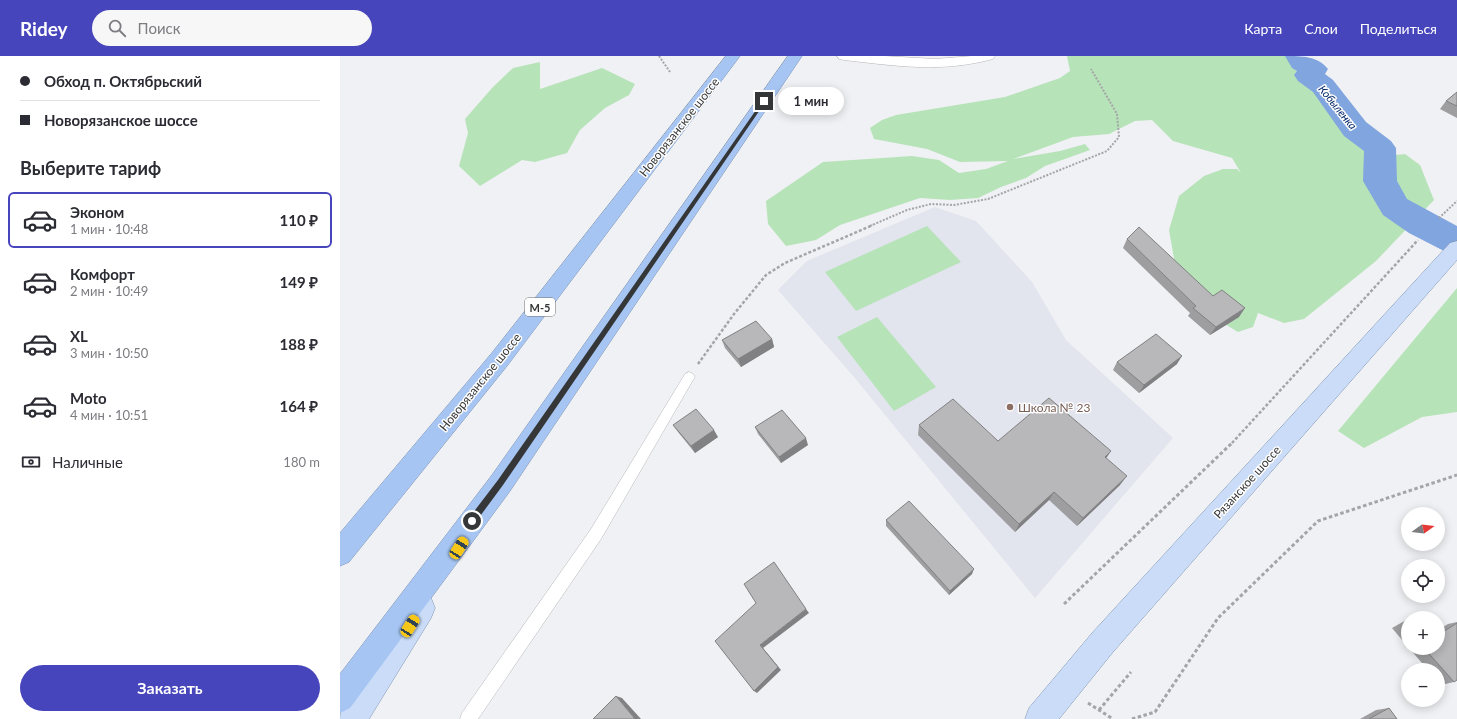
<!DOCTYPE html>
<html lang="ru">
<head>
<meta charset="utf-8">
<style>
	body { margin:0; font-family:Lato,sans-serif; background:#f7f7f7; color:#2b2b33; height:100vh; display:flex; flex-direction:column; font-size:15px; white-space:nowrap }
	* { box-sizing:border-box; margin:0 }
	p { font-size:13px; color:#7c7c81 }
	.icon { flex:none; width:22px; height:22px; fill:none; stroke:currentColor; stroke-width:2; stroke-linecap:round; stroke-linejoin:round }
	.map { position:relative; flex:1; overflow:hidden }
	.panel { display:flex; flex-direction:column; background:#fff; width:340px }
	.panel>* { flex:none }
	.banner { display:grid; align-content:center; height:88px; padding:0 20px; background:#fff }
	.needle { width:26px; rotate:75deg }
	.fabs { position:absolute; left:1061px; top:451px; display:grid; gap:8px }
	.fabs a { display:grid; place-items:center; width:44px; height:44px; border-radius:50%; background:#fff; box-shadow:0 2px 10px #0003; font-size:20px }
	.end { position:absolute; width:18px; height:18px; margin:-9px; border:5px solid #353637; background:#fff; box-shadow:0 0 0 2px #fff }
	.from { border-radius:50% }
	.bubble { position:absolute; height:28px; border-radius:14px; background:#fff; box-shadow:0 2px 10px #0003; font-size:13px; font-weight:700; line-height:28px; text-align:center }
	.car { position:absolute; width:12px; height:24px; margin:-12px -6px; border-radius:5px; box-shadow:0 0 3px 1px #0007; background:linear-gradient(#f5c518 24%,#345 0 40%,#f5c518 0 76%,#345 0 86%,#f5c518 0) }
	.banner b { display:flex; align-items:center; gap:14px; height:38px; font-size:15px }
	.banner b+b { border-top:1px solid #e1e1e2 }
	.banner i { width:10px; height:10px; background:#2b2b33 }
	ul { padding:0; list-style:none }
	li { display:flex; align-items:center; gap:12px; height:56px; margin:0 8px 6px; padding:0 12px; border:2px solid transparent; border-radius:6px }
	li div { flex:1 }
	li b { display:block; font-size:15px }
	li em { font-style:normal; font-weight:700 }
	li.active { border-color:#4745bb }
	li>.icon { width:36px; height:36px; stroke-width:1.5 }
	h2 { padding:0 20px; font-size:18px; line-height:48px }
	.pay { display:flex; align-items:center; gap:10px; height:44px; padding:0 20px; font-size:15px }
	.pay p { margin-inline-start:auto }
	.cta { display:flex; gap:8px; margin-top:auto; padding:8px 20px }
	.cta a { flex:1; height:46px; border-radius:24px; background:#4745bb; color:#fff; font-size:16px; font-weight:700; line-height:46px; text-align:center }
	header { display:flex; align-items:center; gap:24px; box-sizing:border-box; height:56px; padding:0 20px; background:#4745bb; color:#fff }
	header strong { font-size:19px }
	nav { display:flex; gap:22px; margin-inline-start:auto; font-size:14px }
	.search { width:280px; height:36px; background:#f7f7f7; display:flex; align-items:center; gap:10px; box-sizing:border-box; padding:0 14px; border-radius:22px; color:#7c7c81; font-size:15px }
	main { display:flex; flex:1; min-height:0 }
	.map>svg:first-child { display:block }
	.built { fill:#e2e4ee }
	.green { fill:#b7e3b9 }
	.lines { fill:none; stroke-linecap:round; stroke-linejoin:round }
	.river { fill:#81a5df; fill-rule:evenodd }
	.lane-casing { stroke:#b7b7ba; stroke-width:1 }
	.secondary-casing { stroke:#b7b7ba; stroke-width:1 }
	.primary-casing { stroke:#7e93b1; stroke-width:1 }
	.highway-casing { stroke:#7e93b1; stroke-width:1 }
	.path-far2 { stroke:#a4a5a7; stroke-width:2; stroke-dasharray:2 1.5; stroke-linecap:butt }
	.path-far1 { stroke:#a4a5a7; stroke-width:2.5; stroke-dasharray:3 2; stroke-linecap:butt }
	.path { stroke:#a4a5a7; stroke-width:3; stroke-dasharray:3.5 2.5; stroke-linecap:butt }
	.lane { fill:#fff; fill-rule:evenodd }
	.secondary { fill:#fff; fill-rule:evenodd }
	.primary { fill:#cadcf7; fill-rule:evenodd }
	.highway { fill:#a6c5f2; fill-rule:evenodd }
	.wall { fill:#9e9ea1 }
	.shaded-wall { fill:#818183 }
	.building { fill:#b8b8bb; stroke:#818183 }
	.route { fill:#353637 }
	.education-dot { fill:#8d6e63; stroke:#fefeff; stroke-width:1.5 }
	.labels { text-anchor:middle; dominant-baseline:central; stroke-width:3; stroke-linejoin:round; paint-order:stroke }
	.far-water-label { font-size:11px; font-style:italic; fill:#002769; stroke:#fefeff }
	.shield { fill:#fefeff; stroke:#717273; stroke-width:1 }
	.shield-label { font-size:11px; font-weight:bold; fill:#353637 }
	.street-label { font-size:12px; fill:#353637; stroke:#fefeff }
	.education-label { font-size:12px; fill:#785e54; stroke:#fefeff; text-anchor:start }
</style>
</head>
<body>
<header>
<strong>Ridey</strong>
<div class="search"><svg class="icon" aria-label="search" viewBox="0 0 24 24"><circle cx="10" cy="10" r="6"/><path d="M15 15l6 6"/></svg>Поиск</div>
<nav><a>Карта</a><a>Слои</a><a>Поделиться</a></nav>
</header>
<main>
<section class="panel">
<div class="banner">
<b><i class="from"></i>Обход п. Октябрьский</b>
<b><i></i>Новорязанское шоссе</b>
</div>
<h2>Выберите тариф</h2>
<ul>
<li class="active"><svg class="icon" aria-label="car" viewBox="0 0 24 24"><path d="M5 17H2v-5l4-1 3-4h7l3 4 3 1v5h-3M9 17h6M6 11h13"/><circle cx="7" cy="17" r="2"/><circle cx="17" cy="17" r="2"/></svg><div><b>Эконом</b><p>1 мин · 10:48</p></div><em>110 ₽</em></li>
<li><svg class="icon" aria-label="car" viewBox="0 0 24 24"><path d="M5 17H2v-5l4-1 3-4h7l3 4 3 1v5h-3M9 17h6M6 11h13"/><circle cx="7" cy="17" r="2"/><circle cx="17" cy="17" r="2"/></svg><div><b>Комфорт</b><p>2 мин · 10:49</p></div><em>149 ₽</em></li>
<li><svg class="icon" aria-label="car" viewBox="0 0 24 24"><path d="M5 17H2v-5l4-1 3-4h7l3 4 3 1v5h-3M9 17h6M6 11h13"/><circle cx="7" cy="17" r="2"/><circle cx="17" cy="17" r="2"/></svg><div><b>XL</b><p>3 мин · 10:50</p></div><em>188 ₽</em></li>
<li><svg class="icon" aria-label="car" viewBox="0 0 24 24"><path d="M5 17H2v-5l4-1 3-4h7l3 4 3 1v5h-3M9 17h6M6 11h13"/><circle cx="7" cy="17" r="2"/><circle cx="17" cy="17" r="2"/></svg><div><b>Moto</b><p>4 мин · 10:51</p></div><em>164 ₽</em></li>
</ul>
<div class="pay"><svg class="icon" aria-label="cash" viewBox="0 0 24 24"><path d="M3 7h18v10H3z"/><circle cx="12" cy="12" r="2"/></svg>Наличные<p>180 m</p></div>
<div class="cta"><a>Заказать</a></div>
</section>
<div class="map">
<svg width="1117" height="663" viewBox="0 0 1117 663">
	<rect width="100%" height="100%" fill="#f0f1f4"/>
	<!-- built -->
	<path class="built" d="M595 151 636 165 692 226 726 284 833 382 695 542 514 321 438 234 467 205Z"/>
	<!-- green -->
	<path class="green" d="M727 0H946L964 26 1010 73 1029 102 1065 98 1080 109 1094 144 1036 205 964 263 944 267 918 257 913 271 898 276 841 242 829 174 839 140 864 120 883 113H897L901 117 892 102 833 85 812 64 795 65 769 78 733 81 673 103 720 95 745 88 750 94 705 110 686 122 661 131 638 142 610 144 580 142 500 169 476 184 446 190 428 168 426 145 483 106 572 100 599 104 619 117 646 113 668 105 620 106 587 93 534 83 530 72 542 64 556 59 665 41 720 22 730 15Z
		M200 6V33L262 12 295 28 289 39 265 52 240 74 227 97 195 106 182 104 140 130 119 110 128 77 125 63 152 32 173 12Z
		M587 170 621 206 516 255 485 216Z
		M1117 232V356L1082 361 1024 392 998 375Z
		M537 261 596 331 554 355 497 281Z"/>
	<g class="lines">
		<!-- river -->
		<path class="river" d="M945 0C962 0 978 0 988 13L985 18 993 24 1026 66 1051 85 1056 92 1057 125 1067 143 1117 170V199L1104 195 1069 177 1043 159 1023 125 1024 95 1004 80 973 36 958 25 954 19 957 15 952 12Z"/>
		<defs>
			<path id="lane" d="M349 316 353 318 355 321 353 324 261 483 138 663H120L122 657 251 473 345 318Z"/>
			<path id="secondary" d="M497 0H544L595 3 632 0H655L653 3C601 17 557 10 504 4L499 3Z"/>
			<path id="primary" d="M1117 185V204L773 596 719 663H685L689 652 753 576 1110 187Z
				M81 538 91 542 95 552 91 562 29 663H0L1 652 71 542Z"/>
			<path id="highway" d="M386 0H400L167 310 9 506 0 510V477L151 298Z
				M448 0H462L170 435 10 652 0 657V618L152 419Z"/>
		</defs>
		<!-- lane casing -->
		<use href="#lane" class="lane-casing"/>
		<!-- secondary casing -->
		<use href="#secondary" class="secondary-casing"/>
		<!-- primary casing -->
		<use href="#primary" class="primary-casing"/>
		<!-- highway casing -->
		<use href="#highway" class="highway-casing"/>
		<!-- path-far2 -->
		<path class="path-far2" d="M319 0 330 16
			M1099 162 1117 145
			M530 170 567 154 591 148 614 149 648 143 767 95 779 81 777 58 751 13"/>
		<!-- path-far1 -->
		<path class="path-far1" d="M358 308 394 258 426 219 445 207 533 169
			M892 387 1078 184"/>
		<!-- path -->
		<path class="path" d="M724 548 893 386
			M748 647 773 663
			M759 654 791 616
			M792 663 815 656 878 562 978 465 1117 419"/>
		<!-- lane -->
		<use href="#lane" class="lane"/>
		<!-- secondary -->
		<use href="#secondary" class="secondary"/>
		<!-- primary -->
		<use href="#primary" class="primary"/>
		<!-- highway -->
		<use href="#highway" class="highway"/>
	</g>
	<!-- wall -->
	<path class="wall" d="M1117 36V62L1100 53 1106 45Z
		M787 183 873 240 899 261 870 279 848 260 850 257 783 192Z
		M432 283 434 291 401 311 385 292 382 284Z
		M777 306 837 308 799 337 773 314Z
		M333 369 378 381 355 397 338 376Z
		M579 369 658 385 780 429 737 470 709 444 675 476 578 379Z
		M415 371 468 389 441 407 418 378Z
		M546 464 632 518 609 539 546 470Z
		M1085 556 1090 562H1069L1073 560Z
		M1068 563V591L1052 572Z
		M1117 566 1114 626 1101 629 1098 626V614H1088L1069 592H1098L1100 573 1108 568Z
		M1049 652 1057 663H1020L1036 654Z"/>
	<!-- shaded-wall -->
	<path class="shaded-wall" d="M905 252 899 261 870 279 876 271Z
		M432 283 434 291 401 311 398 303Z
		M842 300 837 308 799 337 804 329Z
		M374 374 378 381 355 397 351 390Z
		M466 382 468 389 441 407 439 401Z
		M771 395 765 404V401Z
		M787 420 780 429 737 470 743 462Z
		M714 436 709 444 675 476 679 468Z
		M634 513 632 518 609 539 610 535Z
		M466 553 469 557 423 592 441 614 417 637 414 635 420 589Z
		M276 640 282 642 301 663H295Z"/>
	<!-- building -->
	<path class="building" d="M1117 36V50L1106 45Z
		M799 171 873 240 882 234 905 252 876 271 853 252 856 250 787 183Z
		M416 265 432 283 398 303 382 284Z
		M816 278 842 300 804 329 777 306Z
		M709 342 771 395 765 401 787 420 743 462 714 436 679 468 579 369 613 343 658 385Z
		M356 353 374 374 351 390 333 369Z
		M442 354 466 382 439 401 415 371Z
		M569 445 634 513 610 535 546 464Z
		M434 506 466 553 420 589 438 611 414 635 375 585 416 547 404 528Z
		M1085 556 1090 562H1075Z
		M1068 566V573L1064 569Z
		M1117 567V624L1114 626 1084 592H1098V570L1103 576Z
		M276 640 295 663H253Z
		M1049 652 1057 663H1029Z"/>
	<!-- route -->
	<path class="route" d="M423 44 426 45 163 429 135 467H129V462L158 424Z"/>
	<!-- markers -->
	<circle class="education-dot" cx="670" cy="351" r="4"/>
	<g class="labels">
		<!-- far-water labels -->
		<g class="far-water-label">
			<text transform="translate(998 51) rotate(51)">Кобыленка</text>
		</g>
		<!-- shield labels -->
		<rect class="shield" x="185" y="242" width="30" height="18" rx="3"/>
		<g class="shield-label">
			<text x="200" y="251">М-5</text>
		</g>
		<!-- street labels -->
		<g class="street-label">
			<text transform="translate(339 71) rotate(-52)">Новорязанское шоссе</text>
			<text transform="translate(140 326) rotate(-51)">Новорязанское шоссе</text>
			<text transform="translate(907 426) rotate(-48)">Рязанское шоссе</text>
		</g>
		<!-- education labels -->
		<g class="education-label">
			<text x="678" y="351">Школа № 23</text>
		</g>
	</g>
</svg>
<div class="fabs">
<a><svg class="needle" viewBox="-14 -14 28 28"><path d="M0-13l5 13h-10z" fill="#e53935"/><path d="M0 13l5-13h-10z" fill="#7c7c81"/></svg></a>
<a><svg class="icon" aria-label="locate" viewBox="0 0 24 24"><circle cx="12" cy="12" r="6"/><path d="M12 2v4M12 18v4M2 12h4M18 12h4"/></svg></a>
<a>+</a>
<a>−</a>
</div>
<i class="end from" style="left:132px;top:465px"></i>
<i class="end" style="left:424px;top:45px"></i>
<div class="bubble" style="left:438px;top:31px;width:66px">1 мин</div>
<i class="car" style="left:119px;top:492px;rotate:33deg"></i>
<i class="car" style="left:70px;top:570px;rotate:33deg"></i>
</div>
</main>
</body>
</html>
